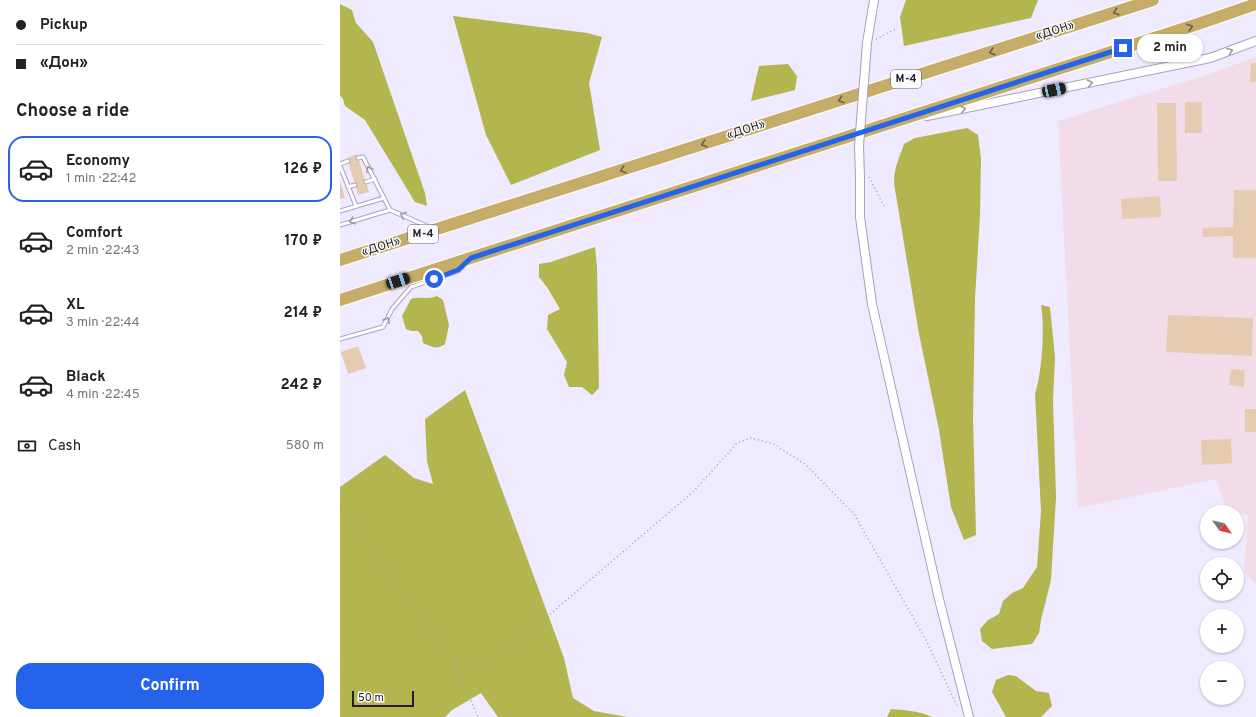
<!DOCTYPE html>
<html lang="en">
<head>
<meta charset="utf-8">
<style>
	body { margin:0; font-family:Overpass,sans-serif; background:#f6f6f6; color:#222; height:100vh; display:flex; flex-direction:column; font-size:15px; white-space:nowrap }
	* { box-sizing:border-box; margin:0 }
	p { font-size:13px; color:#767676 }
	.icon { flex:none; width:22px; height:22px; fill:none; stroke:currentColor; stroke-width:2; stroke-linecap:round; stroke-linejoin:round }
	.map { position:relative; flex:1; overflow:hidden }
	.details { display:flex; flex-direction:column; background:#fff; width:340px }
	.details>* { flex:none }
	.banner { display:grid; align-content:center; height:88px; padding:0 16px; background:#fff }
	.needle { width:26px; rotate:124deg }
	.fabs { position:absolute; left:860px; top:505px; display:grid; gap:8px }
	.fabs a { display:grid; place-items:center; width:44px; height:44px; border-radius:50%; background:#fff; box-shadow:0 1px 3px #0004; font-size:20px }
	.scale { position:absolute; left:12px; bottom:10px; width:62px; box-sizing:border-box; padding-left:4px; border:2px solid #231f2c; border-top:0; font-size:11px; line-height:14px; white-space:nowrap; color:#231f2c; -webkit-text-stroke:3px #fbfbfb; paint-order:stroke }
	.end { position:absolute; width:18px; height:18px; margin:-9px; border:5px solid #2563eb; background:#fff; box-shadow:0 0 0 2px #fff }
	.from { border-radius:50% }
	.bubble { position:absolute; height:28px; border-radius:14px; background:#fff; box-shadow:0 1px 3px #0004; font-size:13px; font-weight:700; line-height:28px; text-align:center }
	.car { position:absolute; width:12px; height:24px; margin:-12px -6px; border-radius:5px; box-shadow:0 0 3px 1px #0007; background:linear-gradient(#222 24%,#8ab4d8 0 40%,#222 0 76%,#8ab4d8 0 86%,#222 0) }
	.banner b { display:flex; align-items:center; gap:14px; height:38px; font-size:15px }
	.banner b+b { border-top:1px solid #e0e0e0 }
	.banner i { width:10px; height:10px; background:#222 }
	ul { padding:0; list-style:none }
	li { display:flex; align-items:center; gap:12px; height:66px; margin:0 8px 6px; padding:0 8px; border:2px solid transparent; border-radius:16px }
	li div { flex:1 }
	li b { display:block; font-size:15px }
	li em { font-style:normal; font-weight:700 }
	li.selected { border-color:#2563eb }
	li>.icon { width:36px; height:36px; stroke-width:1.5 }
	h2 { padding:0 16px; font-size:18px; line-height:48px }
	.pay { display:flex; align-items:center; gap:10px; height:44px; padding:0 16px; font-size:15px }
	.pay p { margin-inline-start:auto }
	.action { display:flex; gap:8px; margin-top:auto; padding:8px 16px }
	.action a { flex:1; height:46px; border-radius:16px; background:#2563eb; color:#fff; font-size:16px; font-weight:700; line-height:46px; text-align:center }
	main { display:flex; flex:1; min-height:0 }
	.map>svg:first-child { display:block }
	.industrial { fill:#f3dce9 }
	.forest { fill:#b3b54e }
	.building { fill:#e5ccb0 }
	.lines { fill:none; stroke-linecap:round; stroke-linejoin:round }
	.service-casing { stroke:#a8a0c0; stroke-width:5 }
	.tertiary-casing { stroke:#a8a0c0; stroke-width:10 }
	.motorway-casing { stroke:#fff; stroke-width:14 }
	.path { stroke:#a19cae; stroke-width:1.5; stroke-dasharray:1 3; stroke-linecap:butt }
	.service { stroke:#fff; stroke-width:3 }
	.tertiary { stroke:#fff; stroke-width:8 }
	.motorway { stroke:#c5ac68; stroke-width:12 }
	.tertiary-bridge-casing { stroke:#a8a0c0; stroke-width:10; stroke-linecap:butt }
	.tertiary-bridge { stroke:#fff; stroke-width:8 }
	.oneway { stroke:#6c5e47 }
	.oneway2 { stroke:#9c9aa0 }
	.route { stroke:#2563eb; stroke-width:5 }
	.labels { text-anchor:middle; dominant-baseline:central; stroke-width:3; stroke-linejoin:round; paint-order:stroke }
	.shield { fill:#fbfbfb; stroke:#64616a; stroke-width:1 }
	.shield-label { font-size:11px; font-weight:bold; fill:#231f2c }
	.street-label { font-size:12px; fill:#231f2c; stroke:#fbfbfb }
</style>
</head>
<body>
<main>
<section class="details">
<div class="banner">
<b><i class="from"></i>Pickup</b>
<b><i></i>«Дон»</b>
</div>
<h2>Choose a ride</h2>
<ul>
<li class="selected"><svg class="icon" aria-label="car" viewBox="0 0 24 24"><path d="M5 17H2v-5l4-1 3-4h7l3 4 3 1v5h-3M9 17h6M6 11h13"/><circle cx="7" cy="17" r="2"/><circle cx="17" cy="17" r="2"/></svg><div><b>Economy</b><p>1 min · 22:42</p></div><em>126 ₽</em></li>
<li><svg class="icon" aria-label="car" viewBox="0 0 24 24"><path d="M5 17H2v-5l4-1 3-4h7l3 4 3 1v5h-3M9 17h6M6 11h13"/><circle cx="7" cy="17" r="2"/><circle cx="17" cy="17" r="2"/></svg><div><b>Comfort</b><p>2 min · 22:43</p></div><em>170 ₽</em></li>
<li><svg class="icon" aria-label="car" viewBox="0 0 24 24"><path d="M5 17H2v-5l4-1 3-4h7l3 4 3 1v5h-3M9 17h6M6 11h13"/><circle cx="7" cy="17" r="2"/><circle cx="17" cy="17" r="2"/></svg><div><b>XL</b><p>3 min · 22:44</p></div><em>214 ₽</em></li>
<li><svg class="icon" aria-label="car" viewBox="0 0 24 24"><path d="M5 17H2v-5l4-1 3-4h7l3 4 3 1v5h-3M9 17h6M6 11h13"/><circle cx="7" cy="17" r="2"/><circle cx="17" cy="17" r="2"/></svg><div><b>Black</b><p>4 min · 22:45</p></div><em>242 ₽</em></li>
</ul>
<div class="pay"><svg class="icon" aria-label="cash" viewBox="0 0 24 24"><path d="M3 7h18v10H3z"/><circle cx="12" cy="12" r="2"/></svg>Cash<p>580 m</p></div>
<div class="action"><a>Confirm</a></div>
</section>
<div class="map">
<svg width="916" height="717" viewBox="0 0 916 717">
	<rect width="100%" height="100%" fill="#efeaff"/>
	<!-- industrial -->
	<path class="industrial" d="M916 57V585L904 572 908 515 886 509 876 479 738 508 718 121 866 75Z"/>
	<!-- forest -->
	<path class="forest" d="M566 0H698L691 18 564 46 560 17Z
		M0 4 12 10 16 23 33 42 85 193 87 206 75 202 25 120 5 106 3 99 0 95Z
		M113 16 247 33 262 37 249 83 260 150 171 185 146 135Z
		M448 64 457 76 455 90 411 101 419 66Z
		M627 128 638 135 641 159 640 215 635 299 633 418 636 535 624 540 611 507 599 430 579 334 556 195C551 174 557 164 564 144L575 138Z
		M255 247 257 267 259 388 252 395 242 387H229L224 375 227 362 207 329 208 315 220 309 207 287 199 277V264L211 262Z
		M97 296 103 300 109 325 105 344C97 350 92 347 83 343L82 336 78 331H71L66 329 62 316 71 299C80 296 88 300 97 296Z
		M701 305 710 307 715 357 713 401 716 497 711 580 701 620 699 633 692 644 652 649 642 641 640 629 648 620 659 614 663 601 672 593 683 588 697 567 701 511 695 394C702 372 705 329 701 305Z
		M125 390 224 658 233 698 254 711 287 717H158L141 693 112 710 105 717H0V487L45 455 74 478 93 484 87 461 85 419Z
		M668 675 676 676 696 691 709 693 712 706 701 717H666L652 692 656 680Z
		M551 709C565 710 579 711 592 717H547Z"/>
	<!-- building -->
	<path class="building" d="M911 63H916V82H910Z
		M845 102H862V133H845Z
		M817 103H836L837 181H818Z
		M17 154 29 192 18 195 7 158Z
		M0 181 5 198 0 199Z
		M894 190H916V258H893V236L863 237 862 228 893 227Z
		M820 196 821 217 782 219 781 199Z
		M828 315 913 318 912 356 826 352Z
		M18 346 26 368 8 374 1 352Z
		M891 369 905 370 904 387 889 385Z
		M905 409H916V432H905Z
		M891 439 892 463 862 465 861 440Z"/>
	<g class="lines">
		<defs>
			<path id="service" d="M18 158 23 157 50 210 89 227
				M0 164 8 161
				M0 166 16 206
				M26 182 35 179
				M8 187 15 185
				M0 211 44 198
				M0 225 50 210
				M0 339 43 327 52 309 71 287 118 271 123 266"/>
			<path id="tertiary" d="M527 43 534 0
				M587 116 870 58 916 41
				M520 178V217L532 304 599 599 629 717"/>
			<path id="motorway" d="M0 260 813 0
				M0 300 858 24 916 4"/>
		</defs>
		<!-- service casing -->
		<use href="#service" class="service-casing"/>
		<!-- tertiary casing -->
		<use href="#tertiary" class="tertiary-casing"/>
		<!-- motorway casing -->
		<use href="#motorway" class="motorway-casing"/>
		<!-- path -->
		<path class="path" d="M536 39 556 29
			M529 177 544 206
			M0 506 53 579 114 660 126 668 141 667 194 628 354 491 397 443 411 438 434 444 466 465 514 514 587 642 618 708
			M114 660 138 717"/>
		<!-- service -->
		<use href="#service" class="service"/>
		<!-- tertiary -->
		<use href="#tertiary" class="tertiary"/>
		<!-- motorway -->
		<use href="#motorway" class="motorway"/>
		<defs>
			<path id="tertiary-bridge" d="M520 178 519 146 527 43"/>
		</defs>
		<!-- tertiary-bridge casing -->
		<use href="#tertiary-bridge" class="tertiary-bridge-casing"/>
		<!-- tertiary-bridge -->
		<use href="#tertiary-bridge" class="tertiary-bridge"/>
	</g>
	<!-- one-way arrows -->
	<defs><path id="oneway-chevron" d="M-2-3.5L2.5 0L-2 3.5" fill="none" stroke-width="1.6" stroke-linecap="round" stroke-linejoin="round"/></defs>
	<g class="oneway">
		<use href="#oneway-chevron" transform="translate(776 12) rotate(162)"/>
		<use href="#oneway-chevron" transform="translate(850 27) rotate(-18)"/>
		<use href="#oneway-chevron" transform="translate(652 52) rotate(162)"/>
		<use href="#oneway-chevron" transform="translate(501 100) rotate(162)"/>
		<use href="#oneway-chevron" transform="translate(364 144) rotate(162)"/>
		<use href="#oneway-chevron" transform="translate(283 170) rotate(162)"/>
	</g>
	<g class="oneway2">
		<use href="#oneway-chevron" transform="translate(890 51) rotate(-21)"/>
		<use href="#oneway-chevron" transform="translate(750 83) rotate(-12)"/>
		<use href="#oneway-chevron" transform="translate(623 109) rotate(-12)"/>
		<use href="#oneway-chevron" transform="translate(29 169) rotate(-117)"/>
		<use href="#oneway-chevron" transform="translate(63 215) rotate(-156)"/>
		<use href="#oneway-chevron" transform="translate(12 221) rotate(163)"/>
		<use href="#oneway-chevron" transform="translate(47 320) rotate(-61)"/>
	</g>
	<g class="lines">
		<!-- route -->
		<path class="route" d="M94 279 118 270 131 258 783 48"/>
	</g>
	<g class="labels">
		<!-- shield labels -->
		<g class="shield">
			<rect x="551" y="70" width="30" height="18" rx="3"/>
			<rect x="68" y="225" width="30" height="18" rx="3"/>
		</g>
		<g class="shield-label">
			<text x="566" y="79">М-4</text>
			<text x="83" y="234">М-4</text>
		</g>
		<!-- street labels -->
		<g class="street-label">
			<text transform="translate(715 31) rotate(-18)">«ДОН»</text>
			<text transform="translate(406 130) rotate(-18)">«ДОН»</text>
			<text transform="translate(41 247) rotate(-18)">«ДОН»</text>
		</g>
	</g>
</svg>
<div class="fabs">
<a><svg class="needle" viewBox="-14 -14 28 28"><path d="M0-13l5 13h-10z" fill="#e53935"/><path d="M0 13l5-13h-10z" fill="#767676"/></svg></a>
<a><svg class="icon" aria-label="locate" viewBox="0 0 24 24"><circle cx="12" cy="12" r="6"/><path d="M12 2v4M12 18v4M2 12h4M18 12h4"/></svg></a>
<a>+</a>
<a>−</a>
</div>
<div class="scale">50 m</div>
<i class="end from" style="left:94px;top:279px"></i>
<i class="end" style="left:783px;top:48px"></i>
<div class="bubble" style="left:797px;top:34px;width:66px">2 min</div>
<i class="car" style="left:714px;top:90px;rotate:78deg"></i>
<i class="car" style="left:58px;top:281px;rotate:72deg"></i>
</div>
</main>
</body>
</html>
